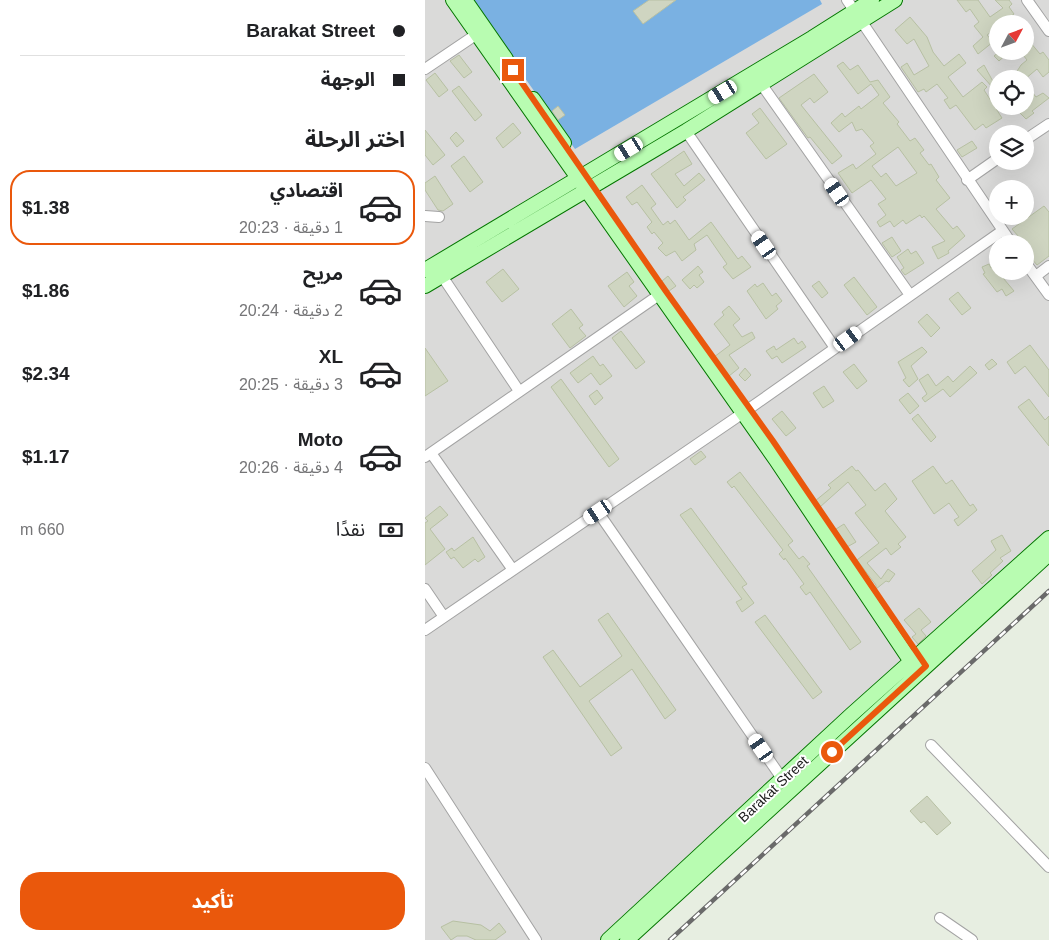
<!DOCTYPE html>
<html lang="ar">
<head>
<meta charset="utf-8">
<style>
	body { margin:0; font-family:Helvetica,"Noto Sans Arabic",sans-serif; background:#f2f2f2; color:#202124; direction:rtl; height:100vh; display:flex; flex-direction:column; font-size:19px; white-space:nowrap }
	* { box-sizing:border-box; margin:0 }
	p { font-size:16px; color:#757577 }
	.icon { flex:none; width:28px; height:28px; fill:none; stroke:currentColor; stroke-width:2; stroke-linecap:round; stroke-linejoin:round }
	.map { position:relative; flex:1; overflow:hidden; direction:ltr }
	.drawer { display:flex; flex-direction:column; background:#fff; width:425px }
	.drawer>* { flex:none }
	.banner { display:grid; align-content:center; height:110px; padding:0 20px; background:#fff }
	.needle { width:32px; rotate:49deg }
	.fabs { position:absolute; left:564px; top:15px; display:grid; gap:10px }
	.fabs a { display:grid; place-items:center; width:45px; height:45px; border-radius:50%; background:#fff; box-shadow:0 5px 20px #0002; font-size:25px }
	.end { position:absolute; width:22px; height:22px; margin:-11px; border:6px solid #ea580c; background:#fff; box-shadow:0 0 0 2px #fff }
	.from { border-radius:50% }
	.car { position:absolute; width:15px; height:30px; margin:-15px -8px; border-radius:6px; box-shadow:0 0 4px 1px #0007; background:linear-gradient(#fff 24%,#345 0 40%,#fff 0 76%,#345 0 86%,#fff 0) }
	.banner b { display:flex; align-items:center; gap:18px; height:48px; font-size:19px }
	.banner b+b { border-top:1px solid #e0e0e0 }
	.banner i { width:12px; height:12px; background:#202124 }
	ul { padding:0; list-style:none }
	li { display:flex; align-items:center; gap:15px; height:75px; margin:0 10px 8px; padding:0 10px; border:2px solid transparent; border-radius:20px }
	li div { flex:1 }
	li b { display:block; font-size:19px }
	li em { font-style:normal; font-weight:700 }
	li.current { border-color:#ea580c }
	li>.icon { width:45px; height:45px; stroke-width:1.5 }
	h2 { padding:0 20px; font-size:22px; line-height:60px }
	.pay { display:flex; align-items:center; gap:12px; height:55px; padding:0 20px; font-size:19px }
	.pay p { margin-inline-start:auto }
	.primary-button { display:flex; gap:10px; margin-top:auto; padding:10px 20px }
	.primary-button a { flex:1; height:58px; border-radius:20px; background:#ea580c; color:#fff; font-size:20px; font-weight:700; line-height:58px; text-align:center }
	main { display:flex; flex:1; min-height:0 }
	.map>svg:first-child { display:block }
	.residential { fill:#dadad9; fill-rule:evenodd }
	.pitch { fill:#7ab1e2 }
	.building { fill:#cfd5c1; stroke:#b7c0a3; fill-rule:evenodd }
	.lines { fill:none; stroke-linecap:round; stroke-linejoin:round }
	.street-casing { stroke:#a3a3a3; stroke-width:12 }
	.secondary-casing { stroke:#047600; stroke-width:16 }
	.street { stroke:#fff; stroke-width:10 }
	.secondary { stroke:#b8fcb1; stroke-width:14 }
	.rail-casing { stroke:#6a6a6a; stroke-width:4.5 }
	.rail { stroke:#fff; stroke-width:2.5; stroke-dasharray:8; stroke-linecap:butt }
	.route { stroke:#ea580c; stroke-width:6 }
	.labels { text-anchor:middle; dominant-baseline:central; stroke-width:4; stroke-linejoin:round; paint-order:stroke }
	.street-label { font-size:14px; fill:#1c1c1c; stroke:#fff }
</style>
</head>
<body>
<main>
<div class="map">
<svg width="624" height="940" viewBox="0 0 624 940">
	<rect width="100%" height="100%" fill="#e7eee1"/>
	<!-- residential -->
	<path class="residential" d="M0 0H624V559L214 940H0ZM572 24H600V51H572ZM572 79H600V106H572ZM572 134H600V161H572ZM572 189H600V216H572ZM572 244H600V271H572Z"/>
	<!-- pitch -->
	<path class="pitch" d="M45 0H395L397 4 150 149Z"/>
	<!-- building -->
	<path class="building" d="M224 0H251L218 24 208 11Z
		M532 0H553L565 17 578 8 570 0H584L587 4 584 7 589 14 585 17 590 24H572V27L562 35 568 42 553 54 548 46 558 37 549 26 554 22 545 9 541 12Z
		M485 17 502 37 508 52 519 66 534 54 541 63 523 77 538 97 557 82 562 87 559 90 577 118 561 128 558 124 550 130 531 105 525 109 519 100 523 98 512 84 501 92 499 89 493 92 476 67 482 63 489 75 504 66 489 39 482 44 470 30Z
		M600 36 615 54 618 52 624 60V72L618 77 612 69 600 79H592L589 76 596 65 602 60 595 51H600Z
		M575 51H585L574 61 569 56Z
		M34 55 47 72 39 78 25 61Z
		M418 62 425 70 433 65 445 82 453 80 465 97 458 103 474 122 472 124 485 141 490 138 499 150 495 153 504 165 506 164 514 177 511 180 525 198 511 209 528 229 532 226 540 236 523 251 524 253 513 259 507 247 520 241 499 216 497 218 495 215 481 224 478 220 469 227 465 221 455 227 452 222 461 215 453 204 461 199 446 180 427 193 413 173 428 164 431 169 451 154 445 146 449 143 437 129 431 131 427 122 414 132 406 123 417 113 420 117 434 106 436 109 454 95 446 84 433 94 412 66ZM473 147 492 173 471 186 461 173 456 177 447 166Z
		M559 65 571 87 568 88 552 70Z
		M10 73 23 90 14 97 1 80Z
		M389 74 403 92 389 103 385 98 376 105 417 156 407 164 385 137 383 138 354 98Z
		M600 83 611 97 618 93 624 98 607 111 609 113 601 119 595 113 604 105 600 100Z
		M34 86 57 115 50 121 27 91Z
		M133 106 140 115 133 120 127 111Z
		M335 108 362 144 341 159 321 133 334 123 327 114Z
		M88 123 96 133 78 148 71 138Z
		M0 130 20 155 8 165 0 155Z
		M31 132 39 141 32 147 25 138Z
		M547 141 552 148 537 157 532 150Z
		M259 151 267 164 250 174 259 186 274 173 280 180 258 197 261 200 252 208 226 174Z
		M39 156 58 182 45 192 26 166Z
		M10 176 28 204 18 211 13 210 0 190V183Z
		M217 185 231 204 226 208 238 225 243 221 245 224 250 220 264 240 286 222 313 259 317 256 326 267 308 279 298 267 302 264 282 235 269 244 271 250 257 261 250 251 241 256 233 248 238 243 229 232 227 234 222 227 227 222 212 202 207 205 201 197Z
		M619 206 624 212V256L612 265 600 251V244L587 229Z
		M467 237 476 251 467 257 457 243Z
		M483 249 486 254 491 251 499 263 480 275 476 270 479 268 472 257Z
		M564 264 566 268 568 266 589 291 581 296 577 289 572 292 558 274 560 273 557 267Z
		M273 266 278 272 274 275 279 282 272 288 269 285 265 289 257 280Z
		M78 269 94 289 77 302 61 282Z
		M202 272 209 282 204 286 212 296 199 307 183 286Z
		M243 276 251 286 244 291 237 281Z
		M429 277 452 307 442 315 419 285Z
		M394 281 403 293 397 298 387 286Z
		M338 283 347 296 351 293 357 301 351 306 353 309 341 319 322 291 330 284 332 287Z
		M533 292 546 308 537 315 524 299Z
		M304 306 315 319 308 325 317 337 327 332 330 338 304 355 314 368 304 376 289 357 305 345 289 324 299 315 297 312Z
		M146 309 158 325 154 328 161 336 145 348 127 324Z
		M502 314 515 328 506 337 493 322Z
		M196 331 220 362 211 369 187 338Z
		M369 338 373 344 377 341 381 347 357 363 352 356 347 359 341 351 349 346 351 350Z
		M605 345 624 370V397L600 366 590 374 582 362Z
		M497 347 502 352 486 366 493 379 484 387 478 380 481 378 473 362Z
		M0 348 23 381 0 396Z
		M168 356 175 366 178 364 187 376 175 385 166 373 153 383 145 373Z
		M567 359 572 364 564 370 560 365Z
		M429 364 442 381 432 389 418 372Z
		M545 366 552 373 525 397 518 389 500 402 497 398 502 394 494 380 503 374 511 386 523 376 528 382Z
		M320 368 326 375 320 381 314 375Z
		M136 379 194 459 184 467 126 387Z
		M399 386 409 401 398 408 388 393Z
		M172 390 178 398 170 405 164 396Z
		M483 393 494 406 485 414 474 400Z
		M604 399 620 420 624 416V446L593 407Z
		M357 411 371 428 361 436 347 419Z
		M493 414 511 437 506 442 487 419Z
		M276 451 281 457 270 465 265 459Z
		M427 466 431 471 433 470 450 491 460 483 472 499 460 511 481 537 473 544 476 547 466 555 461 548 442 563 456 579 463 569 470 574 464 582 461 581 451 589V585L432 560 454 543 430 513 441 505 423 482 395 507 390 501 406 488 403 485Z
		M508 466 521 484 527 480 545 506 548 504 552 510 533 526 529 520 534 517 524 503 509 514 487 481Z
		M315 472 368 541 363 545 374 559 378 556 385 564 382 566 436 642 425 650 385 592 381 595 375 587 379 584 360 558 359 560 354 554 358 550 309 486 307 488 302 482Z
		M15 506 23 515 5 529 20 549 0 565V523L3 521 0 518Z
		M266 508 322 584 317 587 329 603 317 612 311 602 317 599 255 515Z
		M419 524 431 542 422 547 411 529Z
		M577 535 586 551 575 558 578 561 565 573 567 575 557 584 547 571 571 550 566 541Z
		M48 537 60 557 53 562 50 559 38 568 29 557 26 559 21 552 27 548 29 551Z
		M494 608 506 622 496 630 501 636 493 644 487 637 491 634 479 620Z
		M183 613 251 710 240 719 207 669 164 701 197 748 186 756 118 657 128 650 155 687 197 656 173 620Z
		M340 615 397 692 388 699 330 622Z
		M502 796 526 823 512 835 499 821 496 823 485 811Z
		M28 921 56 925 65 931 74 923 81 932 70 940H51L42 936H32L26 940 16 927Z"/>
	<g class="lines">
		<defs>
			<path id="street" d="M422 0 587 244
				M602 0 624 31
				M0 69 52 34
				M337 85 485 295
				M261 131 410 348
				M600 140 624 124
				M542 180 572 159
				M0 216 14 217
				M600 262 624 295
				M17 276 94 391
				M611 276 624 266
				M6 453 88 570
				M0 457 234 295
				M173 512 358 780
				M0 589 19 617
				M0 630 318 413 577 231
				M506 745 624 867
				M0 768 111 940
				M515 918 547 940"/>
			<path id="secondary" d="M28 0 351 460 493 672
				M40 0 81 59
				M108 99 139 143
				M0 270 387 38 447 0
				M0 286 261 131 470 0
				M183 940 426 715 624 538
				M202 940 624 554"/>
		</defs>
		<!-- street casing -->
		<use href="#street" class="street-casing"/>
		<!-- secondary casing -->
		<use href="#secondary" class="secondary-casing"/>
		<!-- street -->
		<use href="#street" class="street"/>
		<!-- secondary -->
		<use href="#secondary" class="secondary"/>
		<defs>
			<path id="rail" d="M245 940 624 591"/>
		</defs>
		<!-- rail casing -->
		<use href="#rail" class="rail-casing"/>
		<!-- rail -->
		<use href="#rail" class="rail"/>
	</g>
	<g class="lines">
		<!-- route -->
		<path class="route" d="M88 70 240 290 348 441 501 666 407 752"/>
	</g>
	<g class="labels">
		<!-- street labels -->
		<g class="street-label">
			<text transform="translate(348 789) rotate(-43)">Barakat Street</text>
		</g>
	</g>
</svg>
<div class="fabs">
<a><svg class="needle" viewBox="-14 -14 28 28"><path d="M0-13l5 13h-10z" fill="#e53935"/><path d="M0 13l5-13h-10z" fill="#757577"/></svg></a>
<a><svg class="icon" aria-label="locate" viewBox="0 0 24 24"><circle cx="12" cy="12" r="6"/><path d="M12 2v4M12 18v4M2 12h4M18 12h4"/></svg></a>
<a><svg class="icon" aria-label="layers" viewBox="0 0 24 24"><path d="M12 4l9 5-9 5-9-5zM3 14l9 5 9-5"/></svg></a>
<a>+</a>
<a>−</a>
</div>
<i class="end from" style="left:407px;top:752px"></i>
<i class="end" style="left:88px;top:70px"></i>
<i class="car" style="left:298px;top:92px;rotate:239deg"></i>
<i class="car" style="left:204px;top:149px;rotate:239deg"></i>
<i class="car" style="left:412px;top:192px;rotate:325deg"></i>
<i class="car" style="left:339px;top:245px;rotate:325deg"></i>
<i class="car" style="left:423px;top:339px;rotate:54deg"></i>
<i class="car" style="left:173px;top:512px;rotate:236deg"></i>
<i class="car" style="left:336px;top:748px;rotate:325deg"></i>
</div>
<section class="drawer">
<div class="banner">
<b><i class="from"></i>Barakat Street</b>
<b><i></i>الوجهة</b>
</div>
<h2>اختر الرحلة</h2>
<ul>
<li class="current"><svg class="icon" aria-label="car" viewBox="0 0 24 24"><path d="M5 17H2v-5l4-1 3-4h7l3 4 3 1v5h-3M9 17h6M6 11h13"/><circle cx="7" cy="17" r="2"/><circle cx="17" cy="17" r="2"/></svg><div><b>اقتصادي</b><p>1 دقيقة · 20:23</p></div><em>$1.38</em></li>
<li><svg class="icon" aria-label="car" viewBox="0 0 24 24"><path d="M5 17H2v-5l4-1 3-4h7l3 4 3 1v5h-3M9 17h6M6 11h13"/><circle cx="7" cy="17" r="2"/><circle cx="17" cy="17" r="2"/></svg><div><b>مريح</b><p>2 دقيقة · 20:24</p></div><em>$1.86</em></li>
<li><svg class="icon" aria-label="car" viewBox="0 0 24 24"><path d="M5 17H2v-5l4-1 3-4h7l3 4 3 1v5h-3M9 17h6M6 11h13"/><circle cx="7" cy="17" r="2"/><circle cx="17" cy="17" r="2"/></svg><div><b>XL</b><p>3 دقيقة · 20:25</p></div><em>$2.34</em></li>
<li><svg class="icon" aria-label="car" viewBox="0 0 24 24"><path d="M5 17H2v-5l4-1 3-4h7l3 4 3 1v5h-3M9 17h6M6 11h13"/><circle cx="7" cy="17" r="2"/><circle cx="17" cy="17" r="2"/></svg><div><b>Moto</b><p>4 دقيقة · 20:26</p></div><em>$1.17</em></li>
</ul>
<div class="pay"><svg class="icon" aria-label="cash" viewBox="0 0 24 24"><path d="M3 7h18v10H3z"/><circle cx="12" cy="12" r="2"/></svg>نقدًا<p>660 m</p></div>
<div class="primary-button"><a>تأكيد</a></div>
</section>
</main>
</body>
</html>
